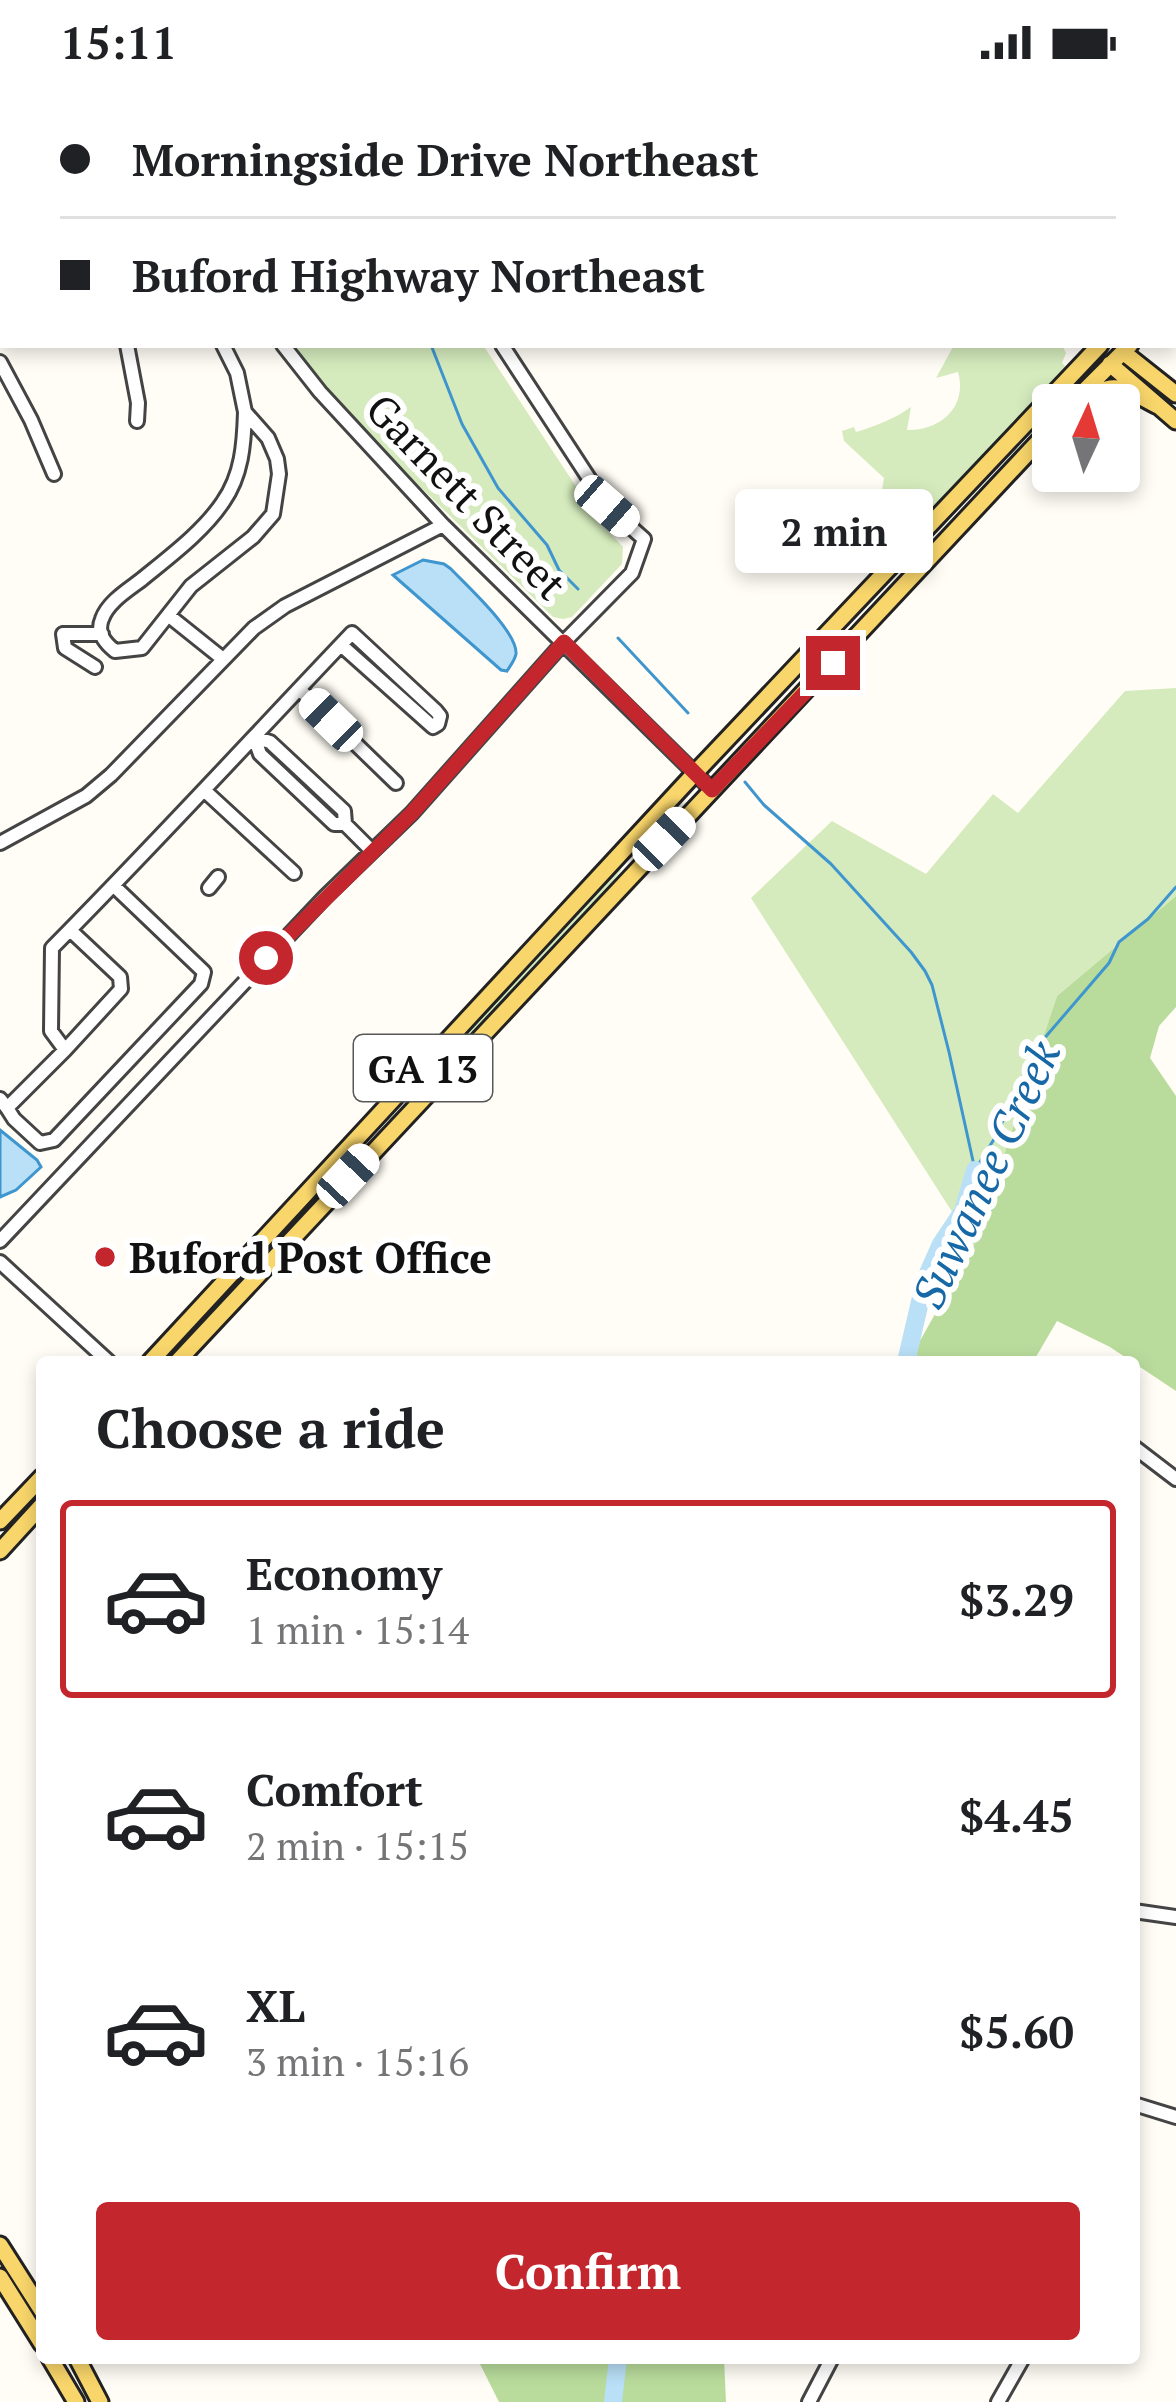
<!DOCTYPE html>
<html lang="en">
<head>
<meta charset="utf-8">
<style>
	body { margin:0; font-family:"PT Serif",serif; background:#f2f2f2; color:#202124; height:100vh; display:flex; flex-direction:column; font-size:45px; white-space:nowrap }
	* { box-sizing:border-box; margin:0 }
	p { font-size:39px; color:#757577 }
	.icon { flex:none; width:66px; height:66px; fill:none; stroke:currentColor; stroke-width:2; stroke-linecap:round; stroke-linejoin:round }
	.map { position:relative; flex:1; overflow:hidden }
	.drawer { position:absolute; left:36px; top:1272px; width:1104px; height:1008px; display:flex; flex-direction:column; background:#fff; border-radius:12px; box-shadow:0 6px 18px #0003 }
	.drawer>* { flex:none }
	.hud { position:absolute; left:0px; top:0px; width:1176px; height:264px; box-shadow:0 6px 18px #0003; display:grid; align-content:center; height:264px; padding:0 60px; background:#fff }
	.needle { width:78px; rotate:4deg }
	.controls { position:absolute; left:1032px; top:300px; display:grid; gap:24px }
	.controls a { display:grid; place-items:center; width:108px; height:108px; border-radius:12px; background:#fff; box-shadow:0 6px 18px #0003; font-size:60px }
	.end { position:absolute; width:54px; height:54px; margin:-27px; border:15px solid #c4262e; background:#fff; box-shadow:0 0 0 6px #fff }
	.from { border-radius:50% }
	.bubble { position:absolute; height:84px; border-radius:12px; background:#fff; box-shadow:0 6px 18px #0003; font-size:39px; font-weight:800; line-height:84px; text-align:center }
	.car { position:absolute; width:36px; height:72px; margin:-36px -18px; border-radius:15px; box-shadow:0 0 9px 3px #0007; background:linear-gradient(#fff 24%,#345 0 40%,#fff 0 76%,#345 0 86%,#fff 0) }
	.hud b { display:flex; align-items:center; gap:42px; height:114px; font-size:45px }
	.hud b+b { border-top:3px solid #e0e0e0 }
	.hud i { width:30px; height:30px; background:#202124 }
	ul { padding:0; list-style:none }
	li { display:flex; align-items:center; gap:36px; height:198px; margin:0 24px 18px; padding:0 36px; border:6px solid transparent; border-radius:12px }
	li div { flex:1 }
	li b { display:block; font-size:45px }
	li em { font-style:normal; font-weight:800 }
	li.active { border-color:#c4262e }
	li>.icon { width:108px; height:108px; stroke-width:1.5 }
	h2 { padding:0 60px; font-size:54px; line-height:144px }
	.button { display:flex; gap:24px; margin-top:auto; padding:24px 60px }
	.button a { flex:1; height:138px; border-radius:12px; background:#c4262e; color:#fff; font-size:48px; font-weight:800; line-height:138px; text-align:center }
	.status { display:flex; justify-content:space-between; align-items:center; height:84px; padding:0 60px; background:#fff; direction:ltr }
	.status svg { height:33px; fill:currentColor }
	.map>svg:first-child { display:block }
	.green { fill:#d5ebbd }
	.forest { fill:#b9dc9c }
	.water { fill:#b9e0f7; stroke:#3f96cf; stroke-width:3 }
	.lines { fill:none; stroke-linecap:round; stroke-linejoin:round }
	.stream { stroke:#3f96cf; stroke-width:3 }
	.river { stroke:#b9e0f7; stroke-width:18 }
	.minor-casing { stroke:#444; stroke-width:18 }
	.major-casing { stroke:#222; stroke-width:21 }
	.minor { stroke:#fff; stroke-width:12 }
	.major { stroke:#f9d66b; stroke-width:15 }
	.route { stroke:#c4262e; stroke-width:15 }
	.poi-dot { fill:#c4262e; stroke:#fff; stroke-width:4.5 }
	.labels { text-anchor:middle; dominant-baseline:central; stroke-width:12; stroke-linejoin:round; paint-order:stroke }
	.shield { fill:#fff; stroke:#585858; stroke-width:3 }
	.shield-label { font-size:39px; font-weight:bold; fill:#111 }
	.street-label { font-size:42px; fill:#111; stroke:#fff }
	.poi-label { font-size:42px; font-weight:bold; fill:#111; stroke:#fff; text-anchor:start }
	.water-label { font-size:45px; font-style:italic; fill:#1768a6; stroke:#fff }
</style>
</head>
<body>
<div class="status"><b>15:11</b><svg viewBox="0 0 49 12"><path d="M0 12V9h3v3zM5 12V6h3v6zM10 12V3h3v9zM15 12V0h3v12zM26 1h20v11H26zM47 4h2v5h-2z"/></svg></div>
<div class="map">
<svg width="1176" height="2318" viewBox="0 0 1176 2318">
	<rect width="100%" height="100%" fill="#fffdf5"/>
	<!-- green -->
	<path class="green" d="M295 261H483L598 436 623 463 622 480 572 533 563 535 553 533 336 320Z
		M954 261H1062L1066 269 1062 279 1065 282 1056 293 938 419C917 434 899 430 881 412L884 394 844 357 842 347 854 343 856 348C876 342 894 335 911 323L907 346C940 347 968 323 958 288L936 294Z
		M1176 604V812L1057 912 974 1162 751 814 832 737 926 790 993 710 1018 729 1125 607Z
		M619 784 621 786 602 811 419 1007 417 1006 433 983Z"/>
	<!-- forest -->
	<path class="forest" d="M1176 812V923L1159 942 1150 974 1176 1012V1307L1110 1263 1057 1237 1033 1278H908L974 1161 1057 912Z
		M477 2274H724L726 2318H499Z"/>
	<!-- water -->
	<path class="water" d="M423 476 444 480 451 485C466 501 518 548 516 570 515 576 510 582 507 587L501 586 393 491Z
		M0 1046 37 1076 41 1083 16 1106 0 1113Z"/>
	<g class="lines">
		<!-- stream -->
		<path class="stream" d="M431 261 462 340 498 404 547 461 559 486 578 505
			M618 554 688 629
			M745 698 764 721 831 780 911 868 925 887 932 901 949 968 975 1086
			M975 1086 996 1052 1032 972 1042 957 1109 879 1119 858 1148 835 1176 803"/>
		<!-- river -->
		<path class="river" d="M906 1278 925 1196 941 1160 963 1127 975 1086
			M613 2318 618 2274"/>
		<defs>
			<path id="minor" d="M95 0 97 3
				M334 0 336 3
				M570 0 571 3
				M805 0 807 3
				M822 0 824 3
				M644 3 649 0
				M0 132 3 131
				M0 241 3 240
				M127 261 138 319 137 337
				M223 261 237 289 245 328
				M283 261 320 308 443 441 712 706
				M0 278 31 336 54 390
				M245 328 268 354 277 375 279 390 273 430 253 453 191 502 142 564 115 567C105 559 96 549 102 535 108 518 128 506 141 496 169 473 203 448 223 418 242 391 244 360 245 328Z
				M168 531 223 575
				M95 583 65 564 63 550H102
				M299 605 396 699
				M205 707 294 789
				M345 740H334L260 670 254 653 270 658 344 727 345 740 372 767
				M0 759 86 712 111 691 254 544 285 522 443 441
				M209 804 218 793
				M65 966 121 905 120 893 70 846
				M0 1015 7 1024 65 966 51 947 52 864C154 761 252 654 352 549L436 627 440 632 438 640 433 643 341 561
				M7 1024 14 1035 40 1059 54 1056 201 900 204 888 114 802
				M0 1157 325 813 412 729 564 558 632 489 644 455 607 422 502 261
				M0 1178 109 1278
				M1134 1363 1176 1395
				M1134 1827 1176 1833
				M1134 2020 1176 2033
				M809 2318 832 2274
				M998 2318 1023 2274"/>
			<path id="major" d="M1173 183 1176 180
				M1173 215 1176 212
				M1123 268 1176 310
				M1110 280 1176 337
				M1086 305 1130 261
				M1080 321C1114 293 1121 303 1158 322
				M150 1278 695 689 1100 261
				M177 1278 1053 342
				M0 1437 42 1393
				M0 1467 42 1421
				M0 2161 42 2227
				M0 2193 42 2260
				M50 2274 76 2318
				M77 2274 100 2318"/>
		</defs>
		<!-- minor casing -->
		<use href="#minor" class="minor-casing"/>
		<!-- major casing -->
		<use href="#major" class="major-casing"/>
		<!-- minor -->
		<use href="#minor" class="minor"/>
		<!-- major -->
		<use href="#major" class="major"/>
	</g>
	<g class="lines">
		<!-- route -->
		<path class="route" d="M266 874 412 729 564 558 712 706 833 579"/>
	</g>
	<!-- markers -->
	<circle class="poi-dot" cx="105" cy="1173" r="12"/>
	<g class="labels">
		<!-- shield labels -->
		<rect class="shield" x="354" y="951" width="138" height="66" rx="9"/>
		<g class="shield-label">
			<text x="423" y="984">GA 13</text>
		</g>
		<!-- street labels -->
		<g class="street-label">
			<text transform="translate(467 412) rotate(46)">Garnett Street</text>
		</g>
		<!-- poi labels -->
		<g class="poi-label">
			<text x="129" y="1173">Buford Post Office</text>
		</g>
		<!-- water labels -->
		<g class="water-label">
			<text transform="translate(985 1090) rotate(-65)">Suwanee Creek</text>
		</g>
	</g>
</svg>
<div class="controls">
<a><svg class="needle" viewBox="-14 -14 28 28"><path d="M0-13l5 13h-10z" fill="#e53935"/><path d="M0 13l5-13h-10z" fill="#757577"/></svg></a>
</div>
<i class="end from" style="left:266px;top:874px"></i>
<i class="end" style="left:833px;top:579px"></i>
<div class="bubble" style="left:735px;top:405px;width:198px">2 min</div>
<i class="car" style="left:607px;top:422px;rotate:131deg"></i>
<i class="car" style="left:331px;top:636px;rotate:314deg"></i>
<i class="car" style="left:664px;top:755px;rotate:44deg"></i>
<i class="car" style="left:348px;top:1092px;rotate:43deg"></i>
<div class="hud">
<b><i class="from"></i>Morningside Drive Northeast</b>
<b><i></i>Buford Highway Northeast</b>
</div>
<section class="drawer">
<h2>Choose a ride</h2>
<ul>
<li class="active"><svg class="icon" aria-label="car" viewBox="0 0 24 24"><path d="M5 17H2v-5l4-1 3-4h7l3 4 3 1v5h-3M9 17h6M6 11h13"/><circle cx="7" cy="17" r="2"/><circle cx="17" cy="17" r="2"/></svg><div><b>Economy</b><p>1 min · 15:14</p></div><em>$3.29</em></li>
<li><svg class="icon" aria-label="car" viewBox="0 0 24 24"><path d="M5 17H2v-5l4-1 3-4h7l3 4 3 1v5h-3M9 17h6M6 11h13"/><circle cx="7" cy="17" r="2"/><circle cx="17" cy="17" r="2"/></svg><div><b>Comfort</b><p>2 min · 15:15</p></div><em>$4.45</em></li>
<li><svg class="icon" aria-label="car" viewBox="0 0 24 24"><path d="M5 17H2v-5l4-1 3-4h7l3 4 3 1v5h-3M9 17h6M6 11h13"/><circle cx="7" cy="17" r="2"/><circle cx="17" cy="17" r="2"/></svg><div><b>XL</b><p>3 min · 15:16</p></div><em>$5.60</em></li>
</ul>
<div class="button"><a>Confirm</a></div>
</section>
</div>
</body>
</html>
